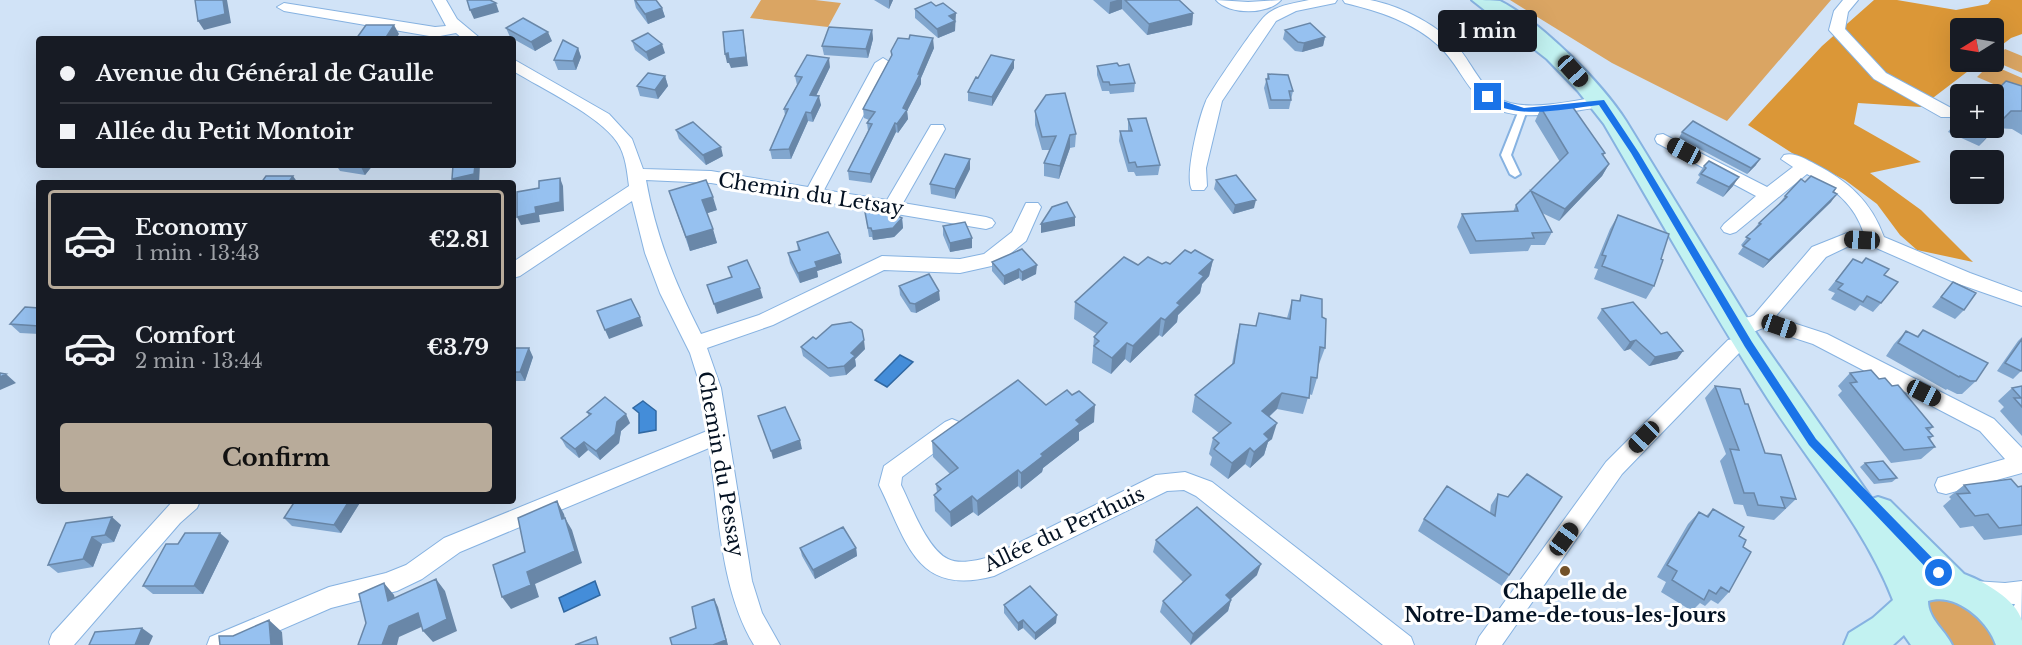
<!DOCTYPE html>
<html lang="en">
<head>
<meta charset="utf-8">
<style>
	body { margin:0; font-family:"Libre Baskerville",serif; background:#242831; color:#f1f3f6; height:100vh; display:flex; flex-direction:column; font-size:22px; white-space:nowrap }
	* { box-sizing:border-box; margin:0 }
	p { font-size:20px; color:#9ea1a6 }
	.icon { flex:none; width:33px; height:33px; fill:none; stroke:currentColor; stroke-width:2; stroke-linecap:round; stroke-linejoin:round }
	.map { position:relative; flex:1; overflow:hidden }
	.side { position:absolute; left:36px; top:180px; width:480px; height:324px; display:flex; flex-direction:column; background:#171b24; border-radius:6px; box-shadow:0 6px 24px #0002 }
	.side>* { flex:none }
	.hud { position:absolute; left:36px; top:36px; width:480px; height:132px; border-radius:6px; box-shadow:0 6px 24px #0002; display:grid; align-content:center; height:132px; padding:0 24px; background:#171b24 }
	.needle { width:39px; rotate:259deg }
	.controls { position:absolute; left:1950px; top:18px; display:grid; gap:12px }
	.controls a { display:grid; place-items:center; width:54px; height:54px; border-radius:6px; background:#171b24; box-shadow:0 6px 24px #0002; font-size:30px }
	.end { position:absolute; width:27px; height:27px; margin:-14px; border:8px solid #1a73e8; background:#fff; box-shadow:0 0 0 3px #fff }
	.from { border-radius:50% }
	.bubble { position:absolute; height:42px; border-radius:6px; background:#171b24; box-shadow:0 6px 24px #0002; font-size:20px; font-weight:700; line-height:42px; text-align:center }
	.car { position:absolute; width:18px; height:36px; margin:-18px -9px; border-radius:8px; box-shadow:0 0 4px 2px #0007; background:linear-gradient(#222 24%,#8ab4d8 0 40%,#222 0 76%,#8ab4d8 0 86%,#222 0) }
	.hud b { display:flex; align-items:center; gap:21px; height:57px; font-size:22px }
	.hud b+b { border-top:2px solid #363941 }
	.hud i { width:15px; height:15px; background:#f1f3f6 }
	ul { padding:10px 0 0; list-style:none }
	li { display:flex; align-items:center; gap:18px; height:99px; margin:0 12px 9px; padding:0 12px; border:3px solid transparent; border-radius:6px }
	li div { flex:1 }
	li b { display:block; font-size:22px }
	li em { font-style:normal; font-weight:700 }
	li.selected { border-color:#b8ab9a }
	li>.icon { width:54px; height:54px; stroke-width:1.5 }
	.primary-button { display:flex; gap:12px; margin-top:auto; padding:12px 24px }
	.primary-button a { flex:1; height:69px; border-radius:6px; background:#b8ab9a; color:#111; font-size:24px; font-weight:700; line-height:69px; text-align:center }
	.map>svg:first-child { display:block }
	.green { fill:#daa563 }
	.forest { fill:#db9737 }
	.water { fill:#448dd9; stroke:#3068a2; stroke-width:1.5 }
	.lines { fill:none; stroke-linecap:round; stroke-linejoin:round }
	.lane-casing { stroke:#86b2e1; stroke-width:4 }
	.street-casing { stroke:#86b2e1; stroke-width:2 }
	.secondary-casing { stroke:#86b2e1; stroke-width:4 }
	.lane { fill:#fff; fill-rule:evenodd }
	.street { fill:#fff; fill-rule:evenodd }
	.secondary { fill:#c2f2f1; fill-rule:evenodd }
	.wall { fill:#81a6ce }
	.shaded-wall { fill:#6987a8 }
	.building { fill:#96c1f0; stroke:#6987a8; stroke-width:1.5 }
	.route { fill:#1a73e8 }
	.poi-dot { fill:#735229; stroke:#fff; stroke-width:2 }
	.labels { text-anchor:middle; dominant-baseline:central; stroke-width:6; stroke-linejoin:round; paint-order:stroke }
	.street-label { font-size:20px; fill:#031122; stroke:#fff }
	.poi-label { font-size:20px; font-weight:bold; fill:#031122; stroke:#fff }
</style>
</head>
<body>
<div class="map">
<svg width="2022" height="645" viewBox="0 0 2022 645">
	<rect width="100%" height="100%" fill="#d1e3f7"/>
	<!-- green -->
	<path class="green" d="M761 0H815L841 3 828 27 750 18Z
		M1510 0H1831L1727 121 1612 63Z
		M2005 49 2022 56V73L1994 61Z
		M1990 64 2022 78V92L2019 95 1977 77Z
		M1943 595 1975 606 1998 645H1950L1925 606 1931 598Z"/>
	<!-- forest -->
	<path class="forest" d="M1874 0H1897L1956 10 1988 4 1991 0H2022V34L2011 38 1994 51V28H1960V62H1980L1921 107 1858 103 1854 124 1921 162 1870 173 1921 210 1973 262 1917 250 1900 235 1877 204 1845 180 1792 153 1748 125 1822 46Z"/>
	<!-- water -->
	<path class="water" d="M900 355 913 362 887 387 875 380Z
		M643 401 656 411V430L639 433V413L633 408Z
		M595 581 600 595 564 612 559 598Z"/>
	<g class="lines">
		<defs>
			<path id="lane" d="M1523 107 1527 110 1511 155 1520 174 1515 177 1510 174 1501 155 1519 110Z"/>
			<path id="street" d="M432 0H446L457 19 481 39H463L456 33 435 37 284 11 277 7 284 3 435 27 446 26Z
				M1216 0 1248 2 1281 0C1268 15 1229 15 1216 0Z
				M1309 0H1337L1335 3 1296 11 1276 21 1222 101 1206 168 1207 186 1204 190H1192C1184 177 1199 117 1206 101 1210 92 1259 20 1266 15 1277 5 1295 3 1309 0Z
				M1343 0C1352 0 1361 0 1370 0 1402 6 1440 26 1461 51 1475 69 1485 96 1510 103 1539 110 1572 100 1601 97L1609 102 1601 107C1569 111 1533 121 1501 111 1469 101 1462 67 1439 46 1413 22 1379 11 1345 3Z
				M1843 0H1858L1848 12 1845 29 1886 73 1953 109 1955 113 1953 117H1941L1874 79 1829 30 1834 11Z
				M883 58 891 63 824 190 887 200 931 125H943L945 129 903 203 986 217 992 219 995 223 992 227 986 229 711 183 646 180C656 237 675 283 701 334L759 315 882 256 960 259 984 254 1012 232 1026 203H1038L1041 207 1026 241 996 265 960 273 884 270 773 325 707 348 721 388 752 581 762 613 780 645H754C720 589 719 513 709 448L460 552 422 579 397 591 331 608 246 645H207L210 637 329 587 386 573 406 565 444 538 707 431 701 388 690 353 660 293 645 253 632 201 520 276 513 278V262L629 186C627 172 626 155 617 142 600 116 541 88 513 71V59L609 114 632 139 643 169 711 171 808 187 875 63Z
				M1663 134 1767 187 1793 167 1781 159 1784 155C1795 152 1805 159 1815 164 1848 181 1871 201 1884 237L1970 273 2022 292V306L1956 283 1874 247 1849 246 1826 257 1775 317 1827 334 1994 419 2022 448V473L1946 494 1938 492 1935 485 1938 478 2005 459 1980 431 1813 344 1763 328 1753 332 1729 329 1726 324 1729 319 1750 317 1754 315 1812 247 1847 233 1864 234C1855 205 1834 188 1807 174L1736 232 1730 234 1724 232 1721 228 1724 224 1756 196 1657 143 1655 139 1657 135Z
				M1748 336 1755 339 1758 344 1755 349 1740 352 1622 474 1502 645H1476L1479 637 1606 462 1728 340Z
				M952 419 959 422 963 428 959 434 902 477 901 485C911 505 927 549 948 559 960 565 978 560 990 557L1156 475 1185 472 1212 482 1411 637 1414 645H1383L1196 496 1184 490 1167 491 994 576C916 597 907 542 879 485L884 466 945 422Z
				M173 501H200L197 508 180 523 74 645H50L49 642 52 634Z
				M1974 581 2005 583 2022 581 2021 643 2016 645 2003 643 2000 635 2015 604 1974 603 1966 600 1962 592 1966 584Z"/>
			<path id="secondary" d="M1472 0C1480 0 1492 0 1500 1 1541 22 1601 82 1626 121L1758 336 1872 499 1878 497 1890 501 1964 574C1983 581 2016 599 2022 621 2022 628 2022 638 2022 645H1996C1988 620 1955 592 1928 601 1928 619 1945 630 1952 645H1911L1904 635 1893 645H1844L1849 633 1873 618 1893 600C1865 528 1810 464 1768 399 1710 309 1658 216 1604 124L1578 91 1547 59Z"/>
		</defs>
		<!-- lane casing -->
		<use href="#lane" class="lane-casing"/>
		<!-- street casing -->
		<use href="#street" class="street-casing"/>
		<!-- secondary casing -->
		<use href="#secondary" class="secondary-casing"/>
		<!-- lane -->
		<use href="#lane" class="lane"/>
		<!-- street -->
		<use href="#street" class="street"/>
		<!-- secondary -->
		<use href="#secondary" class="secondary"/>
	</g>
	<!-- wall -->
	<path class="wall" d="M634 0H656L662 8 665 17 648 24 636 8Z
		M874 0H893L889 9Z
		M1093 0H1179L1193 13 1192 25 1147 35 1122 9 1109 14Z
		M915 9 956 22 955 23V31L938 38 915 18Z
		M506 28 552 41 535 51 510 37Z
		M872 30 873 39 868 58 824 55 822 46Z
		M1285 30 1325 37 1323 46 1302 52 1295 51 1283 39Z
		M632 41 665 53 649 61 635 50Z
		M578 48 581 57 576 70H558L554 60Z
		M934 48 921 78V84L907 111 908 119 898 133 896 132 871 183 849 180 848 171 868 131 867 123 869 120 864 118 863 109 891 56V51Z
		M1014 60V68L992 106 968 101V92L978 78Z
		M1097 66H1119L1135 83 1134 92 1110 94 1109 91H1102L1097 75Z
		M830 67 816 96 821 105 813 122 808 121 791 159H772L770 150 785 115 784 109 797 85 795 76Z
		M1268 74 1293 91 1289 109H1269L1264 88Z
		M665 76 668 86 658 99 640 96 637 86Z
		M2022 86V135L2012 129 1996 128 1979 146 1948 132 1960 116V128H1994L1999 88Z
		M1541 108 1605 153 1603 156 1609 164 1602 176 1559 221 1542 213 1552 232 1545 245H1531L1528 251 1470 254 1457 227 1462 214 1513 212 1516 205 1560 162 1535 121Z
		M1035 111 1076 134 1075 147 1070 148 1059 179 1044 176V163L1050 150H1042L1035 125Z
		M1128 119 1160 165 1158 175 1136 176 1134 172H1128L1119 141 1120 131H1128Z
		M676 130 723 156 706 165 679 139Z
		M1682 132 1756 165 1747 174 1679 138Z
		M336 165H373L365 175 340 171Z
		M1704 166 1733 186 1723 197 1696 183 1700 177 1698 175Z
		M970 169 955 199 931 194 930 184Z
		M1216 180 1254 208 1233 214 1214 189Z
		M1805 182 1836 188 1834 192 1831 202 1763 268 1738 254 1743 247 1741 245 1759 223 1779 204 1785 196Z
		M669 191 717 210 707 213 717 243 690 251Z
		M865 212 902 218 903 228 894 237 873 240 872 237H869Z
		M1618 215 1661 259 1654 286 1646 299 1594 279 1598 269 1594 268 1610 229Z
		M943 226 972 238V248L950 252 943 235Z
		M797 242 840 254 842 263 817 271 818 277 800 283 790 263 788 253 798 251Z
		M1191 253 1213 260 1209 276 1202 284 1200 293 1178 315 1177 322 1162 337 1159 335 1130 363 1125 359 1111 374 1092 363 1094 337 1097 334 1074 319 1075 302 1138 265 1170 264Z
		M1853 259 1884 275 1881 303 1873 312 1860 305 1855 311 1831 299 1835 293 1828 290Z
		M992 262 1036 274 1022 281 1019 278 1004 285 992 271Z
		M1953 282 1964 310 1955 319 1932 307Z
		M899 286 940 300 916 313 911 312 900 295Z
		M1301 295 1322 317 1325 348 1319 364H1318L1317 378 1312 395 1309 394 1303 414 1277 409 1269 417 1272 439 1268 442 1264 455 1250 468 1245 464 1228 479 1210 465 1212 457 1209 454 1213 438 1219 433 1192 412 1195 395 1232 364 1236 341 1240 324 1256 326 1259 313 1287 318 1292 300 1299 301Z
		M39 308V334L20 333 10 324Z
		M1602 309 1661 334 1683 351 1677 359 1649 366 1630 349 1624 351 1597 318Z
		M1923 330 1976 381 1962 394H1957L1947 389 1946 390 1886 356 1894 344 1906 331 1917 336Z
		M2022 337V370L2013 379 1997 371 2018 341Z
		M816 339 865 349 855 359 856 366 846 375 830 377 803 356 801 347Z
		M513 348 533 357 525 381H514L513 383Z
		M1850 373 1879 379 1892 386 1933 427 1929 431 1933 436 1930 439 1935 447 1921 459 1891 463 1838 395 1842 391 1838 386Z
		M1715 386 1765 453 1796 499 1774 520 1747 516 1743 505 1734 504 1720 461 1726 454 1705 398Z
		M2022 386V436L2000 411 2004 407 1998 401 2012 388Z
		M1046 405 1094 422 1079 432V440L1043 468 1042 472 1021 489 1018 486 978 516 973 512 951 527 935 511 934 495 937 493 936 484 950 474 933 457 932 441Z
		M587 412 630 423 621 431 619 443 600 460 588 450 579 458 566 447 561 438 589 416Z
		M1865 463 1897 478 1892 482 1874 484 1860 467Z
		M1964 485 2022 486V535L1984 540 1973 526 1960 528 1943 506 1951 499 1949 497Z
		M1498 494 1508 497H1562L1502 586 1418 531 1424 519 1490 513 1491 505Z
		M361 501 341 533 292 526 284 518Z
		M1713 509 1739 536 1743 547 1729 592 1718 604 1711 600 1705 606 1700 603 1692 611 1661 592 1666 582 1657 577 1688 524 1699 512 1706 516Z
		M66 523 121 525 114 542 102 544 93 567 58 573 48 565Z
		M1156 540 1257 575 1231 599V600L1228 611 1191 645 1160 612 1163 601 1183 582 1153 552Z
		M229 541 203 594H153L143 586Z
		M800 548H856L857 556 815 579 802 556Z
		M1004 605 1056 623 1035 640 1023 628 1018 631 1004 613Z"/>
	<!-- shaded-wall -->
	<path class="shaded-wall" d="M223 0H227L231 23 204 30 198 21Z
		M889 0H893L889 9Z
		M1117 0H1122V9L1109 14 1110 2Z
		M496 3 499 12 474 19 470 10Z
		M662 8 665 17 648 24 645 14Z
		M956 13 955 31 938 38 937 29 949 16Z
		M1193 13 1192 25 1147 35 1149 24Z
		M394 25 399 34 396 39H385Z
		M743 30 748 66 731 68 729 63H727L725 54Z
		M872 30 873 39 868 58 866 49Z
		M548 32 552 41 535 51 531 42Z
		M1325 37 1323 46 1302 52 1304 43Z
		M933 38 934 48 921 78V84L907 111 908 119 898 133 897 124Z
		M662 44 665 53 649 61 646 52Z
		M578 48 581 57 576 70 573 61Z
		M829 58 830 67 812 104 810 95Z
		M1014 60V68L992 106V97Z
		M665 76 668 86 658 99 655 90Z
		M819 96 821 105 813 122 811 113Z
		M2011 111 1996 128 1979 146 1994 128Z
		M806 112 808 121 791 159 789 149Z
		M895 123 896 132 871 183 870 174Z
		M1070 135V148L1059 179 1060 166Z
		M721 147 723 156 706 165 703 155Z
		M970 159V169L955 199V189Z
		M1760 159 1756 165 1747 174 1751 168Z
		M1609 164 1602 176 1559 221 1565 209Z
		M360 165H373L365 175Z
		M475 165H480L479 183H454L452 179Z
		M293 176 298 183H288Z
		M1739 177 1733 186 1723 197 1729 187Z
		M560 178 563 186 564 211 539 215 540 222 521 225 517 217 535 207Z
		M1837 194 1831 202 1763 268 1769 260Z
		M713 197 717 210 705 214 702 200Z
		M1256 200 1254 208 1233 214 1235 205Z
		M1075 217V226L1041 233V224Z
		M902 218 903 228 894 237 873 240 872 231Z
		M713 229 717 243 690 251 686 237Z
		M972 238V248L950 252V243Z
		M840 254 842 263 817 271 818 277 800 283 798 273 815 262Z
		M1213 260 1209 276 1202 284 1200 293 1178 315 1177 322 1162 337 1165 320 1199 273Z
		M1037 265 1036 274 1022 281V272Z
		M1019 269V278L1004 285V276Z
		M760 288 763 298 717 314 714 304Z
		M939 291 940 300 916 313 915 304Z
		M640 317 643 326 609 339 605 330Z
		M1161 318 1159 335 1130 363 1133 346Z
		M864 340 865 349 855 359 856 366 846 375 844 366 851 353Z
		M1636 340 1630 349 1624 351 1630 342Z
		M1127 343 1125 359 1111 374 1112 358Z
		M529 348 533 357 525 381 520 372Z
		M1683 351 1677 359 1649 366 1655 357Z
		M6 374 16 383 0 390V377Z
		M1282 393 1277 409 1257 427 1262 411Z
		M1095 405 1094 422 1079 432V440L1043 468 1042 472 1021 489V473L1076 420Z
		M626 414 630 423 621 431 619 443 600 460 596 451 617 422Z
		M1277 423 1272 439 1268 442 1264 455 1250 468 1254 452 1264 434Z
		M800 440 802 449 773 459 771 451Z
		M584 442 588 450 579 458 575 449Z
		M1250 448 1245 464 1228 479 1232 463Z
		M1018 470V486L978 516 977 501Z
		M972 496 973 512 951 527 950 512Z
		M349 501H361L341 533 334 525Z
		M557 501 564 514 566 522 565 518 572 530 582 563 535 584 539 597 511 609 502 597 527 572 562 519Z
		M112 517 121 525 114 542 105 535Z
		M220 533 229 541 203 594 194 586Z
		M92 537 102 544 93 567 83 559Z
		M856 548 857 556 815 579 813 570Z
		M1261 564 1257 575 1223 606 1226 595Z
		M436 579 445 591 457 631 433 642 423 631Z
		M384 583 394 595 399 613 388 601Z
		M714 599 718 607 728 645H713Z
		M1231 600 1228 611 1190 645 1193 634Z
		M418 613 428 624 399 637 397 645H382L389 626Z
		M1057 615 1056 623 1035 640V633Z
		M269 620 282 632 283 645H271Z
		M1023 620V628L1018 631V623Z
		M142 628 153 636 149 645H135Z"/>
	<!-- building -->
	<path class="building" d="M195 0H223L225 14 198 21Z
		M467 0H490L496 3 470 10Z
		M635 0H656L662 8 645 14Z
		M1125 0H1179L1193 13 1149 24Z
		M931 2 936 6 943 3 956 13 949 16 955 21 937 29 915 9Z
		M523 18 548 32 531 42 506 28Z
		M1310 23 1325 37 1304 43 1298 42 1285 30Z
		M366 25H394L385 39H356Z
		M829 27 872 30 866 49 822 46Z
		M743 30 746 57 729 59 728 53 725 54 723 32Z
		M648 33 662 44 646 52 632 41Z
		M910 35 933 38 918 74H920L903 108 907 110 897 124 895 123 870 174 848 171 872 124 867 123 875 112 863 109 892 55 891 51 898 38 909 39Z
		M563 40 578 48 573 61 554 60Z
		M807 55 829 58 810 95 819 96 811 113 806 112 789 149 770 150 788 109H784L802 77 795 76Z
		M991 55 1014 60 992 97 968 92 976 77 978 78Z
		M1117 63 1119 66 1129 64 1135 83 1110 85 1109 82H1103L1097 66Z
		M648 73 665 76 655 90 637 86Z
		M1268 74 1288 75 1293 91H1289L1291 100H1271L1266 79H1269Z
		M2006 81 2022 86V111H2011L1994 128H1992H1994V94H1983L1993 85 1999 88Z
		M1065 93 1076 134 1070 135 1060 166 1044 163 1056 136 1042 137 1035 111 1046 95Z
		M1572 106 1605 153 1602 154 1609 164 1565 209 1531 191 1552 232 1532 233 1534 238 1476 241 1462 214 1518 211 1516 205 1568 153 1541 108Z
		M1146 118 1160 165 1137 167 1135 162 1129 163 1120 131H1132L1128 119Z
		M1693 121 1760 159 1751 168 1682 132Z
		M693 122 721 147 703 155 676 130Z
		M945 154 970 159 955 189 930 184Z
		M1709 161 1739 177 1729 187 1701 174 1706 168 1704 166Z
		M453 165H475L474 174 452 179Z
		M1236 175 1256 200 1235 205 1216 180Z
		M266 176H293L288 183H261Z
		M1811 176 1836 188 1833 192 1837 194 1769 260 1743 246 1750 239 1746 237 1761 224 1759 223 1787 197 1785 196 1801 179 1805 182Z
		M560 178V202L535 207 536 213 517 217V192L539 188V181Z
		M706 180 713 197 702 200 713 229 686 237 669 191Z
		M1067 202 1075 217 1041 224 1052 207Z
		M883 209 902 218 893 228 872 231 871 228H868L865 212Z
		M1618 215 1669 234 1661 259 1663 260 1654 286 1602 266 1606 256 1602 255Z
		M965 222 972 238 950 243 943 226Z
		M828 232 840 254 815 262 817 267 798 273 788 253 800 250 797 242Z
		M1022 249 1037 265 1022 272 1019 269 1004 276 992 262Z
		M1185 250 1191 253 1195 250 1213 260 1199 273 1204 276 1177 303 1180 305 1165 320 1161 318 1133 346 1127 343 1112 358 1094 346 1099 341 1094 337 1107 323 1075 302 1124 257 1138 265 1148 257 1162 264 1166 262 1170 264Z
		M1866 258 1889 269 1884 275 1898 282 1881 303 1867 296 1863 302 1838 289 1843 284 1836 281 1853 259 1862 263Z
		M747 260 760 288 714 304 707 285 732 277 728 267Z
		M929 274 939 291 915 304 910 303 899 286Z
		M1953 282 1976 293 1964 310 1941 297Z
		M1301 295 1322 299V317L1326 319 1325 348 1320 347 1317 378 1311 377 1309 398 1282 393 1262 411 1277 423 1264 434 1269 439 1254 452 1250 448 1232 463 1214 449 1219 443 1213 438 1231 423 1195 395 1234 363 1240 324 1256 326 1259 313 1290 319 1292 300 1300 301Z
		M631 299 640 317 605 330 597 311Z
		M1633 302 1661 334 1667 332 1683 351 1655 357 1636 340 1630 342 1602 309Z
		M25 307 39 308V326L10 324Z
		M851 322 862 330 864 340 851 353 855 356 844 366 828 368 801 347 813 337 816 339 832 325Z
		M1923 330 1988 363 1976 381H1970L1960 376 1959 377 1898 343 1906 331 1918 337Z
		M2022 339V370L2021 371 2005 363Z
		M513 348H529L520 372H513Z
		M1871 370 1879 379 1885 378 1892 386 1898 385 1933 427 1926 428 1933 436 1928 437 1935 447 1904 450 1850 383 1857 382 1850 373Z
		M0 373 6 374 0 377Z
		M1018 380 1046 405 1067 390 1072 395 1079 391 1095 405 1076 420 1080 424 1041 454 1043 456 1021 473 1018 470 977 501 972 496 950 512 934 495 941 489 936 484 958 468 932 441Z
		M1715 386 1740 389 1745 404H1748L1765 453 1781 455 1796 499 1781 497 1785 508 1758 505 1754 493H1744L1730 449 1739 450Z
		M2022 386V407L2014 398H2021L2012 388Z
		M605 397 626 414 617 422 615 434 596 451 584 442 575 449 561 438 591 414 587 412Z
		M785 407 800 440 771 451 758 416Z
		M1883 461 1897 478 1879 480 1865 463Z
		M1527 474 1562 497 1509 575 1424 519 1447 486 1495 516 1498 494 1508 497Z
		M2011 479 2018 487 2022 486V525L1999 528 1988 514 1975 516 1957 494 1970 493 1964 485Z
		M295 501H349L334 525 284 518Z
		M557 501 562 519 565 518 575 551 527 572 531 585 502 597 493 565 525 552 518 518Z
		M1197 507 1261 564 1226 595 1231 600 1193 634 1163 601 1191 575 1156 540Z
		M1713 509 1744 527 1739 536 1746 540 1743 547 1751 552 1729 592 1721 587 1716 594 1709 590 1704 600 1672 580 1677 571 1667 565 1699 512 1708 517Z
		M112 517 105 535 92 537 83 559 48 565 66 523Z
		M843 527 856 548 813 570 800 548Z
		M185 533H220L194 586H143L166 544H178Z
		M436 579 447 619 423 631 418 613 389 626 382 645H358L366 623 359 594 384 583 388 601Z
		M1030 586 1057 615 1035 633 1023 620 1018 623 1004 605Z
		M714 599 726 640 713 645H672L670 638 696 628 692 607Z
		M269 620 271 645H220L219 636H233Z
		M142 628 135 645H89L95 632Z
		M596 637 598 645H575Z"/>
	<!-- route -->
	<path class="route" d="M1485 95 1524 108 1604 100 1639 153 1752 342 1816 439 1943 569V576H1934L1809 445 1745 347 1631 153 1599 105C1562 109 1517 121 1485 99Z"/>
	<!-- markers -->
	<circle class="poi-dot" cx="1565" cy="571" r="6"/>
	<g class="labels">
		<!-- street labels -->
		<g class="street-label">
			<text transform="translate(811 194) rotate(9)">Chemin du Letsay</text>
			<text transform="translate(721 464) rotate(80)">Chemin du Pessay</text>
			<text transform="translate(1064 529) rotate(-25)">Allée du Perthuis</text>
		</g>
		<!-- poi labels -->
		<g class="poi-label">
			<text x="1565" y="592">Chapelle de<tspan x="1565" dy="23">Notre-Dame-de-tous-les-Jours</tspan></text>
		</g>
	</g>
</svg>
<div class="controls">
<a><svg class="needle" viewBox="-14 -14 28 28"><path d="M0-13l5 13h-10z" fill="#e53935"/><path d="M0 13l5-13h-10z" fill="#9ea1a6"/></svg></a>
<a>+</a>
<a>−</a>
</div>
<i class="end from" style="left:1939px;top:573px"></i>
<i class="end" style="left:1488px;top:97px"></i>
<div class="bubble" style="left:1438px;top:10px;width:99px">1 min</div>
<i class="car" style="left:1573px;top:71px;rotate:138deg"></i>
<i class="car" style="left:1684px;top:151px;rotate:298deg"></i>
<i class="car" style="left:1862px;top:240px;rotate:273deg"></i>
<i class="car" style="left:1779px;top:326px;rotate:109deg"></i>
<i class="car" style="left:1924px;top:393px;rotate:117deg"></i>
<i class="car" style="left:1644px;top:437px;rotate:224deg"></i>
<i class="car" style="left:1564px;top:539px;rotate:36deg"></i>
<div class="hud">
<b><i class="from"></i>Avenue du Général de Gaulle</b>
<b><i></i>Allée du Petit Montoir</b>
</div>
<section class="side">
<ul>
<li class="selected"><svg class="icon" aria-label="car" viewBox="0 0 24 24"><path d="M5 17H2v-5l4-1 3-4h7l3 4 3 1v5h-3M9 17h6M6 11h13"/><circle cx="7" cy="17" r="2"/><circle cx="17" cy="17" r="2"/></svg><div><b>Economy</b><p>1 min · 13:43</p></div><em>€2.81</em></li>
<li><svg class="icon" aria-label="car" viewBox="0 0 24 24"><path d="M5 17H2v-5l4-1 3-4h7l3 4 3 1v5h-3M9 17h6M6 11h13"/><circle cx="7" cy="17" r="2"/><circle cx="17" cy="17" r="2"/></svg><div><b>Comfort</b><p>2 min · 13:44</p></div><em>€3.79</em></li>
</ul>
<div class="primary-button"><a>Confirm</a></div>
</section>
</div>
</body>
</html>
